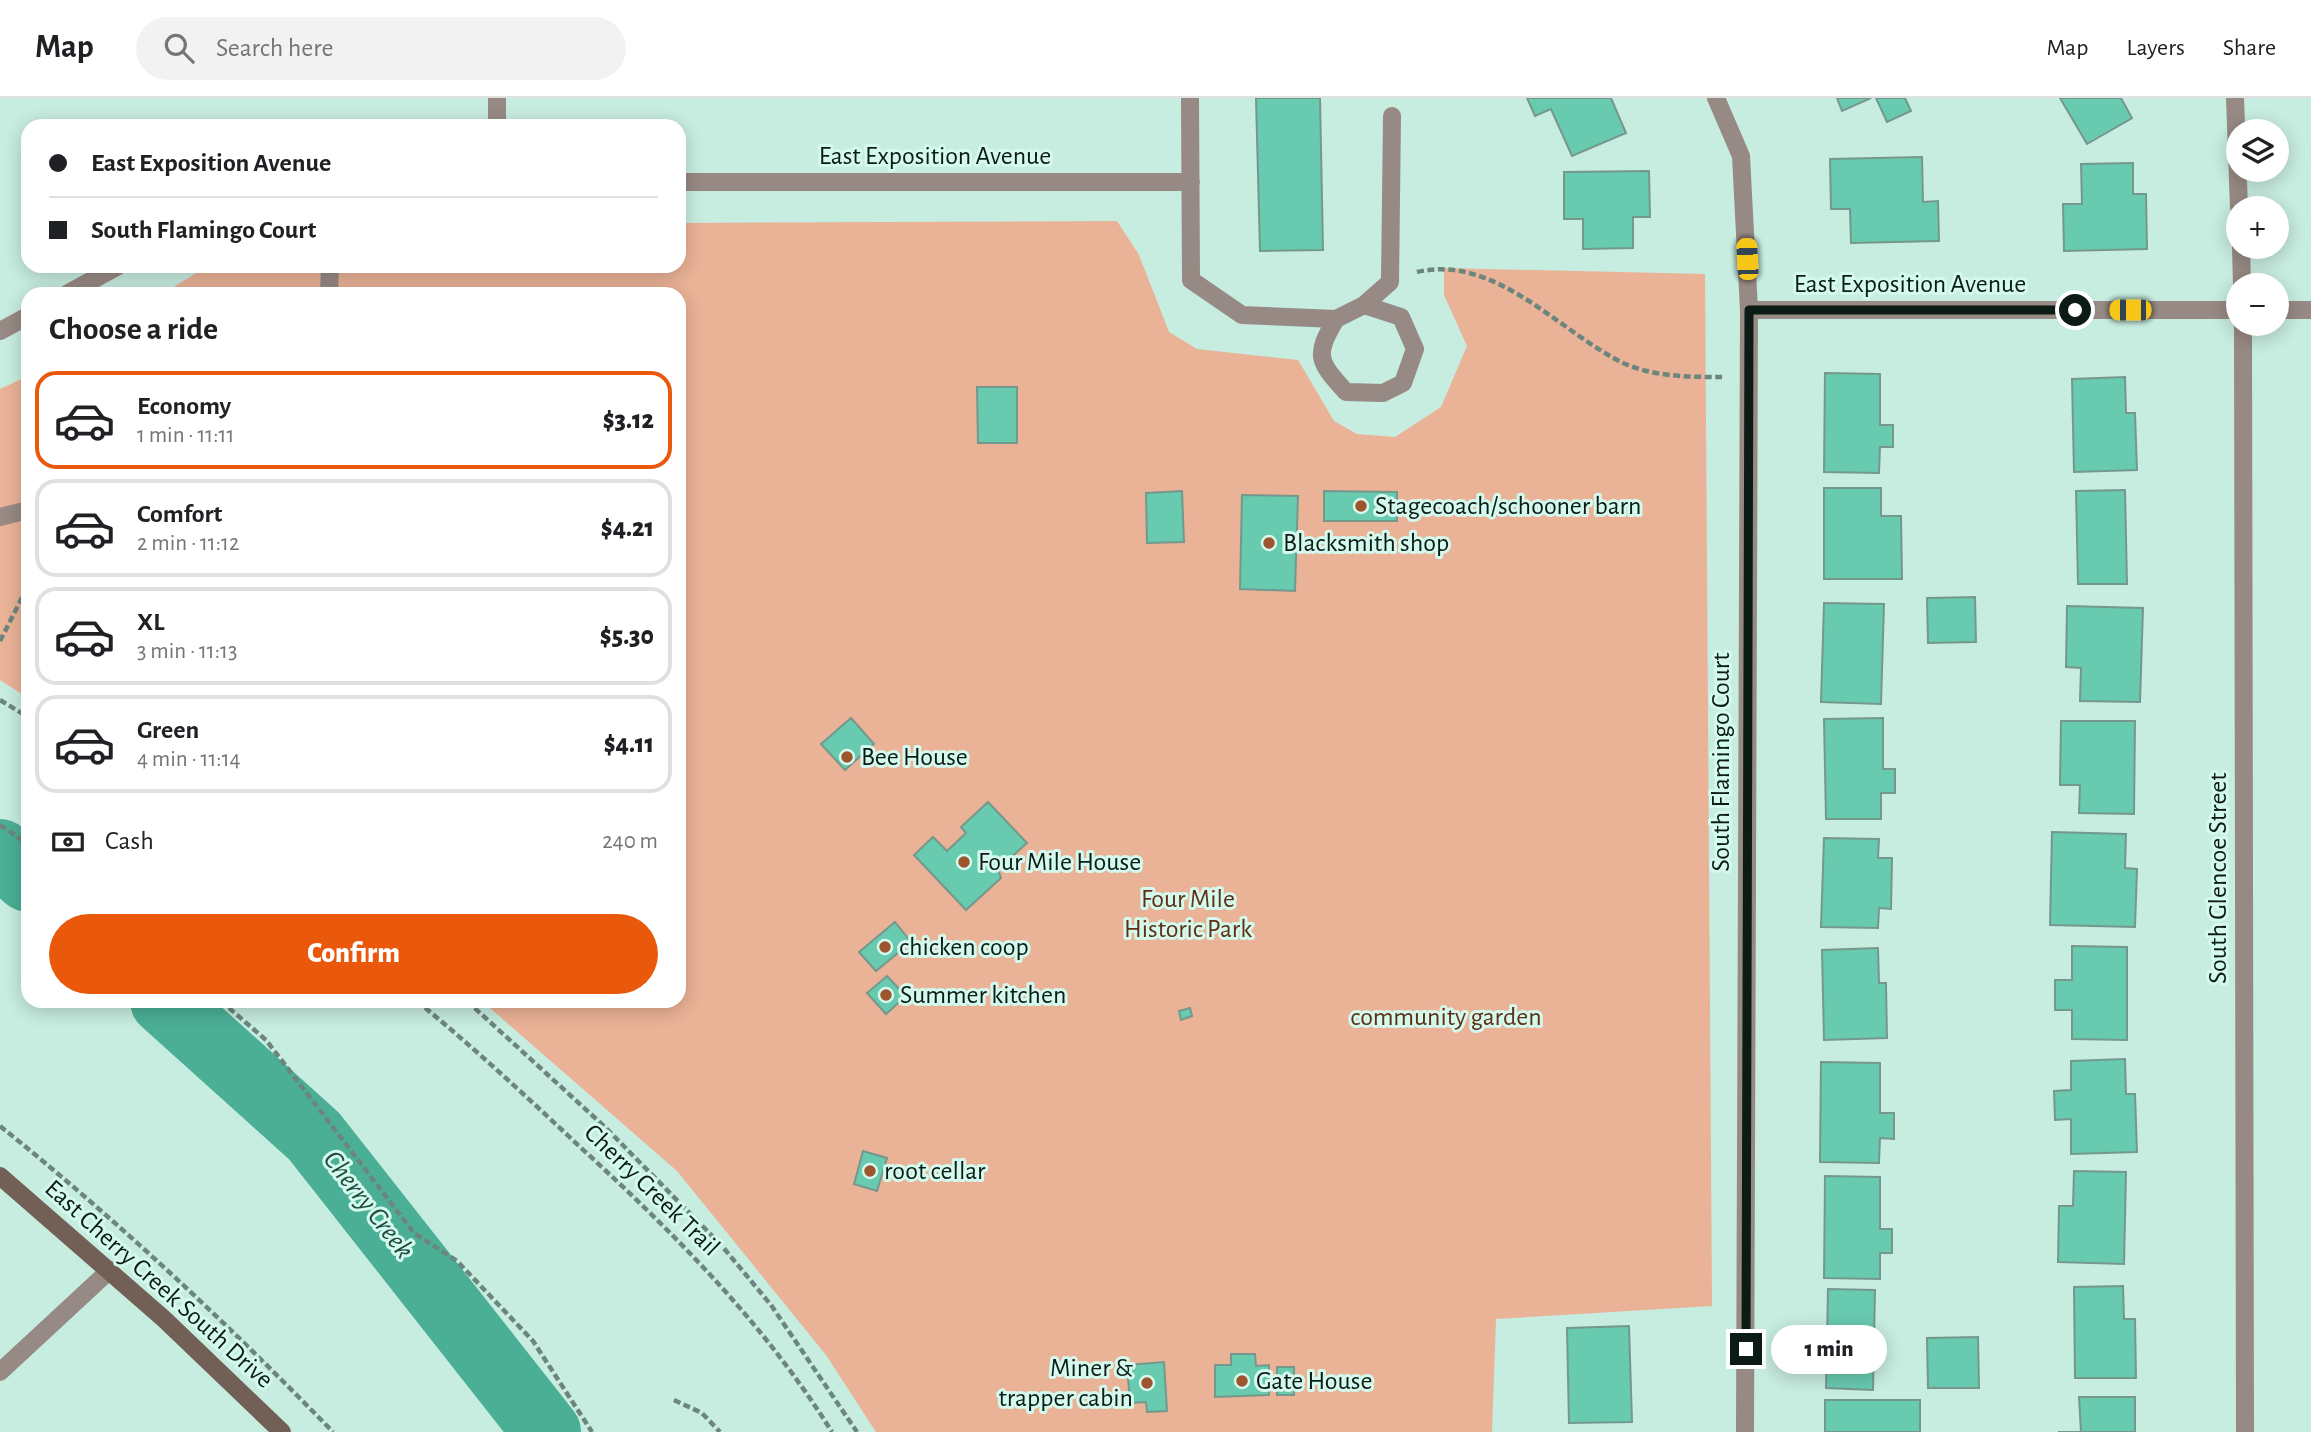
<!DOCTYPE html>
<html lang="en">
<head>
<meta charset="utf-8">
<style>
	body { margin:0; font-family:"Alegreya Sans",sans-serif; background:#f2f2f2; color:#202124; height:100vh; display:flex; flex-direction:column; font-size:26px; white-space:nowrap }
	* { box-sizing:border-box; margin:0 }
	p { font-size:23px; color:#757577 }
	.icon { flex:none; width:38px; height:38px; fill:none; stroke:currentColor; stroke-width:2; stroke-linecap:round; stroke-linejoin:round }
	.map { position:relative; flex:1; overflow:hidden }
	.drawer { position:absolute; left:21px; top:189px; width:665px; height:721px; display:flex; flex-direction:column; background:#fff; border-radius:21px; box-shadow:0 4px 18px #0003 }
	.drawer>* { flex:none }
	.hud { position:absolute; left:21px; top:21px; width:665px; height:154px; border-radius:21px; box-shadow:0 4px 18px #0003; display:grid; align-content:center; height:154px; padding:0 28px; background:#fff }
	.tools { position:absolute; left:2226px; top:21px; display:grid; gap:14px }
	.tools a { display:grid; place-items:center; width:63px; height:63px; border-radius:50%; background:#fff; box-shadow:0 4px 18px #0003; font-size:35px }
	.end { position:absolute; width:32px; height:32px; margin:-16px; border:9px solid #0d1b17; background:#fff; box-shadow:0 0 0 4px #fff }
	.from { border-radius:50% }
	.bubble { position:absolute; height:49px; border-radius:24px; background:#fff; box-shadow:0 4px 18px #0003; font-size:23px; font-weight:800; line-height:49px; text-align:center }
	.car { position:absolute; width:21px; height:42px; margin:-21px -10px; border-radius:9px; box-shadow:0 0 5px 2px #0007; background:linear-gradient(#f5c518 24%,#345 0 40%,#f5c518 0 76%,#345 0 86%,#f5c518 0) }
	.hud b { display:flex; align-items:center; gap:24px; height:66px; font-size:26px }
	.hud b+b { border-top:2px solid #e0e0e0 }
	.hud i { width:18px; height:18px; background:#202124 }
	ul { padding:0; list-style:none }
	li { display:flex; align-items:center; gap:21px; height:98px; margin:0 14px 10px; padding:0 14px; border:4px solid #e0e0e0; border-radius:21px }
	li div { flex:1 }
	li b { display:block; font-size:26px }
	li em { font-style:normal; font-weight:800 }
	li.on { border-color:#ea580c }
	li>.icon { width:63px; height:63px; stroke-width:1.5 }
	h2 { padding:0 28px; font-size:32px; line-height:84px }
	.pay { display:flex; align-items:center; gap:18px; height:77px; padding:0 28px; font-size:26px }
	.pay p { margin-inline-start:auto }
	.button { display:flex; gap:14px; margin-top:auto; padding:14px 28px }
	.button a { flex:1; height:80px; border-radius:42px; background:#ea580c; color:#fff; font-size:28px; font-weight:800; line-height:80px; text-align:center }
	header { display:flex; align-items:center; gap:42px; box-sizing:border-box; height:98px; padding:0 35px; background:#fff; border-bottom:2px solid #e0e0e0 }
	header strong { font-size:33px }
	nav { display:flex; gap:38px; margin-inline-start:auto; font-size:24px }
	.search { width:490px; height:63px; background:#f2f2f2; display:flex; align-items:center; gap:18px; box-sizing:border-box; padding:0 24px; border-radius:38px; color:#757577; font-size:26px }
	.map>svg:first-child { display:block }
	.green { fill:#eab296 }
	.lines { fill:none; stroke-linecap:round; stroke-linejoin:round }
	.river { stroke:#4baf95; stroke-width:68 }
	.building { fill:#68caaf; stroke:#75988d; stroke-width:2 }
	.path { stroke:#6c867e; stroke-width:4.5; stroke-dasharray:7 3.5; stroke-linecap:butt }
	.service { stroke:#978983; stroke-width:18 }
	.minor { stroke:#978983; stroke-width:18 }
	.secondary { stroke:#725f56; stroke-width:18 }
	.route { stroke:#0d1b17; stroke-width:9 }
	.poi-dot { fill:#9c552d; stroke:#d4f9ed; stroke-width:2.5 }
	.labels { text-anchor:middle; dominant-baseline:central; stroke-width:6; stroke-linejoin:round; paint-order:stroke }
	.street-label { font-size:26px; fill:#0d1b17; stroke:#d4f9ed }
	.poi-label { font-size:26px; fill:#0d1b17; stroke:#d4f9ed; text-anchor:start }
	.park-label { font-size:26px; fill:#5e2f14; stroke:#d4f9ed }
	.water-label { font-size:28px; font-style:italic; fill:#214c40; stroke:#d4f9ed }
</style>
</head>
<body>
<header>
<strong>Map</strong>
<div class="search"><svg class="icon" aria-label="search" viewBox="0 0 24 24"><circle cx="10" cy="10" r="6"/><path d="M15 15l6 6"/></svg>Search here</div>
<nav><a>Map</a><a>Layers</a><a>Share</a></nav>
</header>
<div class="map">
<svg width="2311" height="1334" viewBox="0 0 2311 1334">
	<rect width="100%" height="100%" fill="#c7ece0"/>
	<!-- green -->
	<path class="green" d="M1117 123 1139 157 1169 234 1197 251 1298 262 1334 323 1357 336 1395 339 1441 309 1467 248 1444 197V170L1705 176 1712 1208 1496 1221 1492 1334H876L826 1257 677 1073 482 903H679V196H162L208 168H679V125Z
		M28 278V600L0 582V291Z"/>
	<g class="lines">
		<!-- river -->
		<path class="river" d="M0 755 28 780
			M164 903 314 1038 547 1334"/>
	</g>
	<!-- building -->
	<path class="building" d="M1256 0H1320L1323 152 1260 153Z
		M1527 0H1611L1626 35 1572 58 1551 11 1535 18Z
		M1837 0H1871L1842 13Z
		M1876 0H1905L1911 13 1887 24Z
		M2060 0H2121L2132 20 2087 46Z
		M1922 59 1923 104 1938 103 1939 143 1851 145 1850 111H1831L1830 61Z
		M2133 65V96H2146L2147 151 2064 153 2063 106H2082L2081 66Z
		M1649 73 1650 119H1633V150L1583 151V121H1564V74Z
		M1825 275 1880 276V327H1893V349H1880L1879 375 1824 374Z
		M2125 279 2126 315H2135L2137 372 2074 374 2072 281Z
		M977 289H1017V345H978Z
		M1824 390H1881V418H1901L1902 481H1824Z
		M2125 392 2127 486H2078L2076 393Z
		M1182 393 1184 444 1147 445 1146 395Z
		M1324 393 1397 394V423H1324Z
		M1242 397 1298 398 1295 493 1240 491Z
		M1975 499 1976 544 1928 545 1927 500Z
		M1824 505 1884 506 1881 606 1821 604Z
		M2067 508 2143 510 2140 604 2080 603 2081 570 2066 569Z
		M851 620 874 646 845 672 821 646Z
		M1883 620V671H1895V695H1881V721H1826L1824 621Z
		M2061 623H2135L2134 716 2079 715 2080 687H2060Z
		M988 704 1027 745 998 771 1001 780 966 812 914 757 933 739 947 753 966 735 961 729Z
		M2052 734 2126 736 2125 770 2137 771 2135 829 2050 827Z
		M1824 740 1879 741 1878 760H1892L1891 811 1879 810 1878 830 1821 829Z
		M895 824 911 844 876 873 859 854Z
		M2072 848 2127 849V942L2072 941V912H2055V882H2072Z
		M1878 850 1879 885H1886L1887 940 1824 942 1822 852Z
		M887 878 906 898 886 916 867 895Z
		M1190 910 1192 918 1181 922 1179 913Z
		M2125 961 2126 996H2135L2137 1054 2071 1056V1021L2055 1022 2054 993 2071 992V963Z
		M1821 964 1880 965V1015H1894V1041L1880 1040 1879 1065 1820 1064Z
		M863 1053 887 1060 877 1093 854 1086Z
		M2074 1073 2126 1074 2124 1166 2058 1164 2059 1108H2073Z
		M1825 1078 1880 1079V1131H1892V1155H1880V1181L1824 1180Z
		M2123 1188 2124 1221H2135L2136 1280H2075L2074 1189Z
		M1828 1191 1875 1192 1873 1292 1826 1290Z
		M1629 1228 1632 1324 1569 1325 1567 1230Z
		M1978 1239 1979 1290H1928L1927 1240Z
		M1231 1256H1255L1256 1268 1269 1267V1297L1215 1299V1267H1231Z
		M1164 1264 1167 1313 1147 1314 1146 1304 1130 1305 1127 1267Z
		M1277 1269H1294V1297H1277Z
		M2079 1299H2135V1334H2058H2081Z
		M1825 1302H1920V1334H1825Z"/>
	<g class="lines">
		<!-- path -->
		<path class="path" d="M1417 174C1496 156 1558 233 1623 265 1654 279 1691 279 1724 279
			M0 543 28 488
			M0 602 28 619
			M0 727 28 746
			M221 903 266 942 414 1135 457 1163 533 1243 592 1334
			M417 903C473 949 526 998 579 1048 674 1135 764 1225 832 1334
			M467 903 605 1029 722 1148 771 1207 857 1334
			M0 1028C117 1122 228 1226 333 1334
			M674 1302 702 1315 720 1334"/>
		<!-- service -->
		<path class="service" d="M497 28V0
			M329 196 330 168
			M1364 207 1390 184 1392 18
			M0 419 28 412
			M0 1274 110 1172"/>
		<!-- minor -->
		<path class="minor" d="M1190 0 1191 182 1242 217 1336 221 1364 207 1401 219 1415 251 1403 285 1383 295 1346 294C1318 263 1314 258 1336 221
			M1716 0 1741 58 1749 212 1745 1334
			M2235 0 2239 110
			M679 84H1191
			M2241 149 2242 187
			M67 196 118 168
			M1749 212H2238
			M2277 212H2311
			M2243 226 2245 1334
			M0 233 28 218"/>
		<!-- secondary -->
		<path class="secondary" d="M0 1078 164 1221 282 1334"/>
	</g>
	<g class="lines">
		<!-- route -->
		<path class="route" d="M1746 1251 1749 212H2075"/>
	</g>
	<!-- markers -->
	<g class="poi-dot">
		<circle cx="1361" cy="408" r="7"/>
		<circle cx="1269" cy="445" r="7"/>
		<circle cx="847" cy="659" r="7"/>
		<circle cx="964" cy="764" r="7"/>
		<circle cx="885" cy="849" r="7"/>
		<circle cx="886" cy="897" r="7"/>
		<circle cx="870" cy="1073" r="7"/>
		<circle cx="1242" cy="1283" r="7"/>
		<circle cx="1147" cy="1285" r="7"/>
	</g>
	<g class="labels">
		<!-- street labels -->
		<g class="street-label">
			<text x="935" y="58">East Exposition Avenue</text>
			<text x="1910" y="186">East Exposition Avenue</text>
			<text transform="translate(1721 664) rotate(-90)">South Flamingo Court</text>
			<text transform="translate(2218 780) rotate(-90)">South Glencoe Street</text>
			<text transform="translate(652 1092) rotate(44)">Cherry Creek Trail</text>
			<text transform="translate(159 1186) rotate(42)">East Cherry Creek South Drive</text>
		</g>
		<!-- poi labels -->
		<g class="poi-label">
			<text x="1375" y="408">Stagecoach/schooner barn</text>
			<text x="1283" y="445">Blacksmith shop</text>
			<text x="861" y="659">Bee House</text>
			<text x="978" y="764">Four Mile House</text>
			<text x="899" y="849">chicken coop</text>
			<text x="900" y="897">Summer kitchen</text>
			<text x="884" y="1073">root cellar</text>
			<text x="1133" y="1270" text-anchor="end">Miner &amp;<tspan x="1133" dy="30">trapper cabin</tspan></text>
			<text x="1256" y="1283">Gate House</text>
		</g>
		<!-- park labels -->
		<g class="park-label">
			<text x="1188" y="801">Four Mile<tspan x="1188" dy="30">Historic Park</tspan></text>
			<text x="1446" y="919">community garden</text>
		</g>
		<!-- water labels -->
		<g class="water-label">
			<text transform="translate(368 1107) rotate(52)">Cherry Creek</text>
		</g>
	</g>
</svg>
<div class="tools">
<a><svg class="icon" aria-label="layers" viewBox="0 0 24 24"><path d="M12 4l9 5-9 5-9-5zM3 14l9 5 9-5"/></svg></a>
<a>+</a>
<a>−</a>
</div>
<i class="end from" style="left:2075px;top:212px"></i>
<i class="end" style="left:1746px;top:1251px"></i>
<div class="bubble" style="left:1771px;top:1227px;width:116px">1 min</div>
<i class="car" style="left:1747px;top:161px;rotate:357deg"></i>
<i class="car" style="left:2130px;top:212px;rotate:270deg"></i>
<div class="hud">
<b><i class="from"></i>East Exposition Avenue</b>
<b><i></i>South Flamingo Court</b>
</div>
<section class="drawer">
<h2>Choose a ride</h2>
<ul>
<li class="on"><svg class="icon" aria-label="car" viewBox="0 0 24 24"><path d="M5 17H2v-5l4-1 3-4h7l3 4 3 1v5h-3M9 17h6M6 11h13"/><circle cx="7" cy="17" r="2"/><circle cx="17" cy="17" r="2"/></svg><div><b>Economy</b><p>1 min · 11:11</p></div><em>$3.12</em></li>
<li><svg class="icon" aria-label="car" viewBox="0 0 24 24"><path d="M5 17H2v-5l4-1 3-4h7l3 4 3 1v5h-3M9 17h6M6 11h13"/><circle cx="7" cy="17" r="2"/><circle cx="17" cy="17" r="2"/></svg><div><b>Comfort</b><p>2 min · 11:12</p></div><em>$4.21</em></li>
<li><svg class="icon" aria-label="car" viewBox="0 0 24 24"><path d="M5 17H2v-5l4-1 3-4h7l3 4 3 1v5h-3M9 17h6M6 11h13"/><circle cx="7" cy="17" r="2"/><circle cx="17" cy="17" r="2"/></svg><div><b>XL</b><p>3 min · 11:13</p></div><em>$5.30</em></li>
<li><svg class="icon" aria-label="car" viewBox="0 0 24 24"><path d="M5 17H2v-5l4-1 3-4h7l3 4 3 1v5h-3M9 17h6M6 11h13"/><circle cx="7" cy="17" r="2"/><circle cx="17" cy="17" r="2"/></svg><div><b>Green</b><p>4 min · 11:14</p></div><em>$4.11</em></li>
</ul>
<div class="pay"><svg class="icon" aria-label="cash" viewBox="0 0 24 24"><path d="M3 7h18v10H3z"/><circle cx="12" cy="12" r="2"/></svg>Cash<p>240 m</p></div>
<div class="button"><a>Confirm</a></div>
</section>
</div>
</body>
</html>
